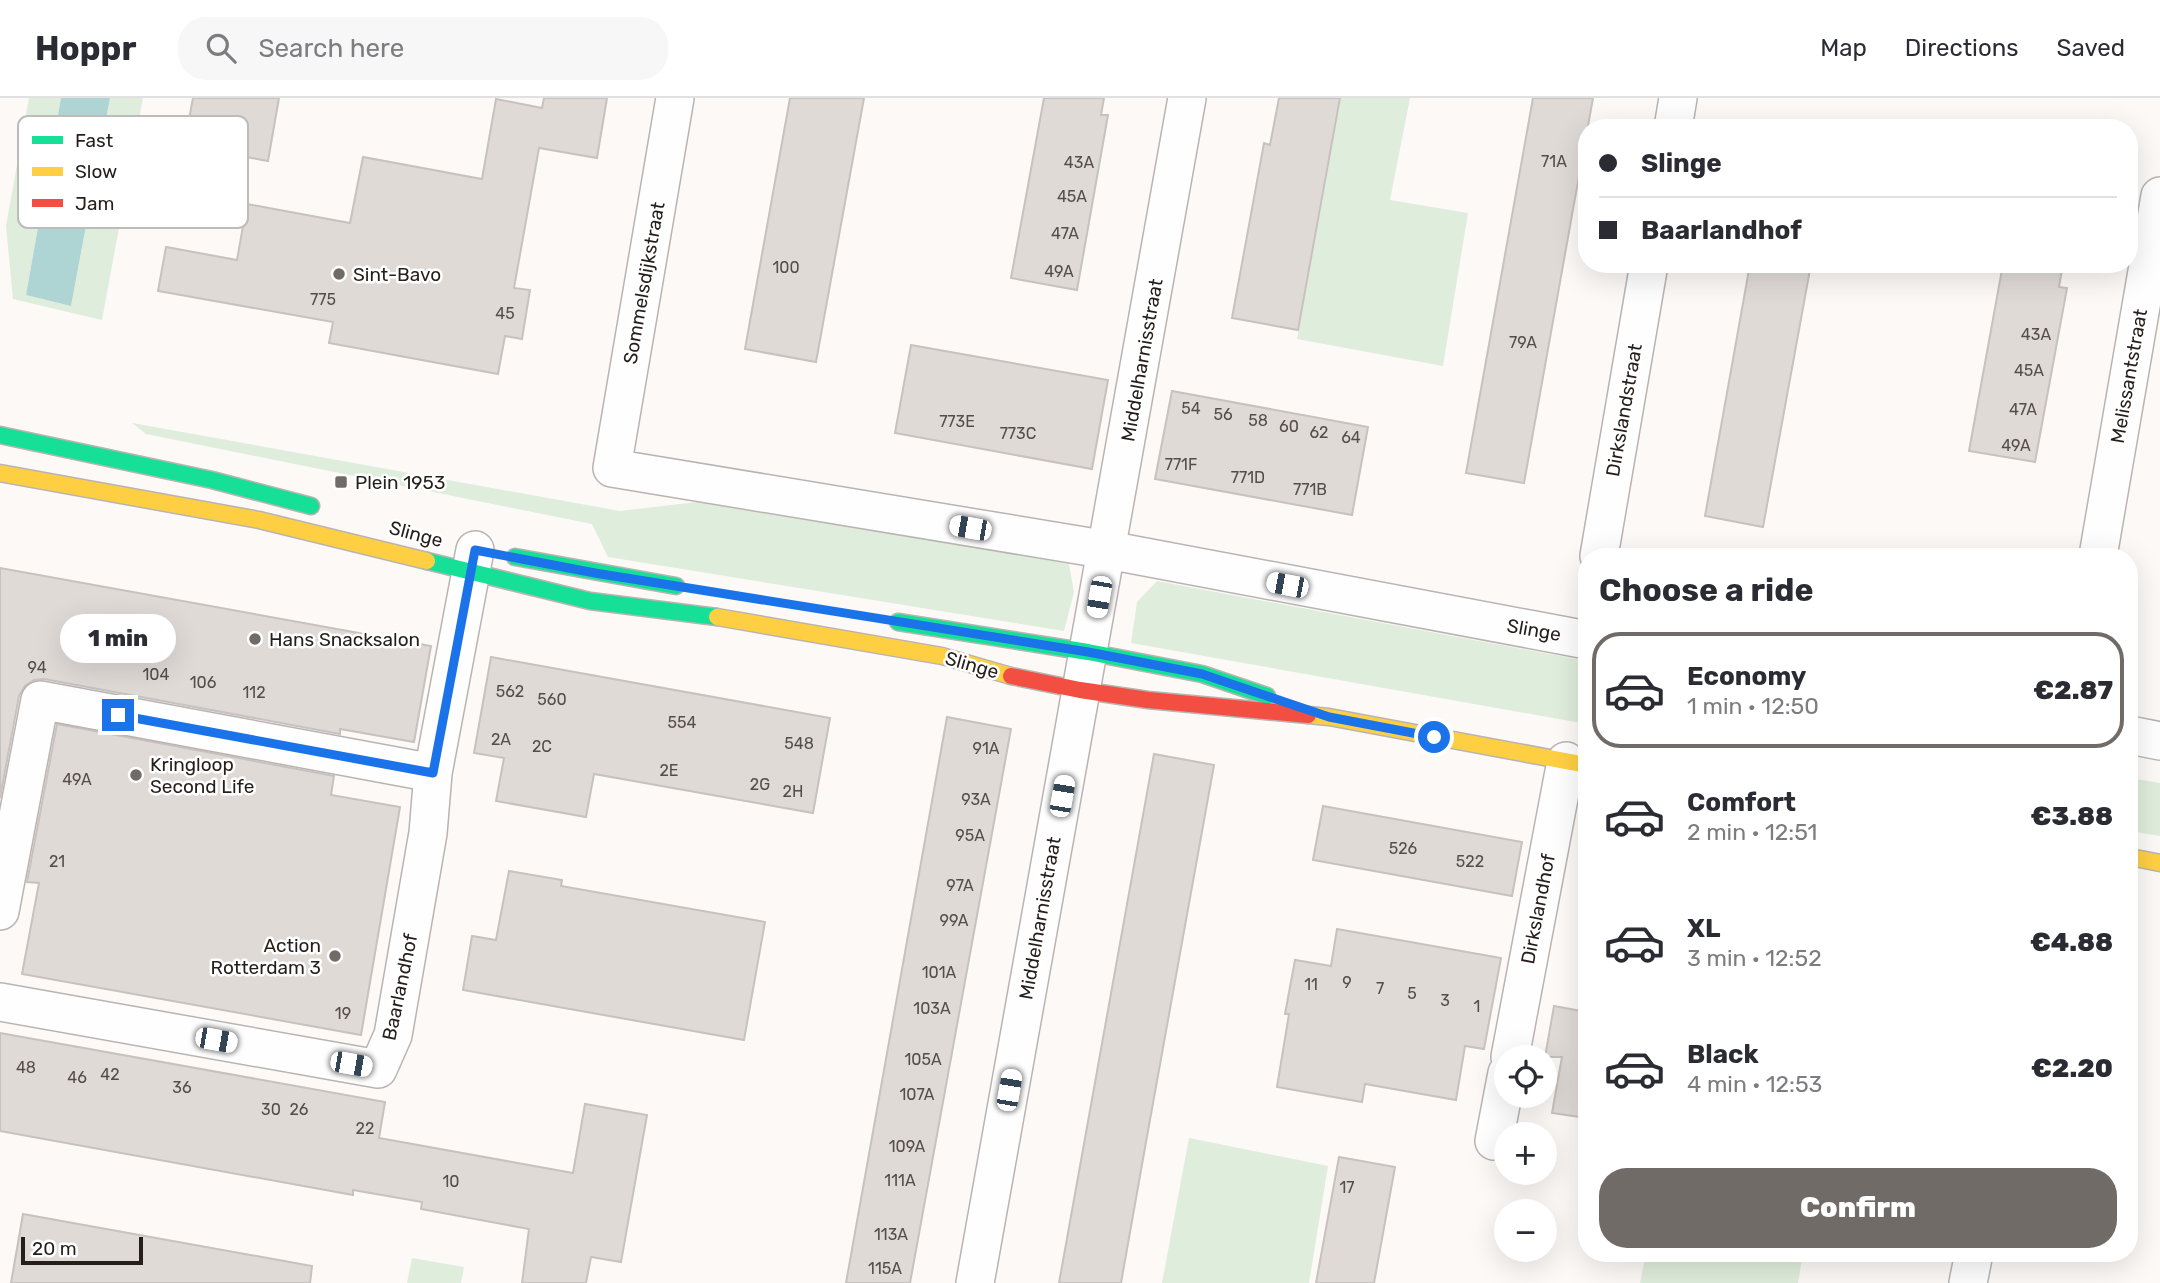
<!DOCTYPE html>
<html lang="en">
<head>
<meta charset="utf-8">
<style>
	body { margin:0; font-family:Rubik,sans-serif; background:#f7f7f7; color:#2b2b33; height:100vh; display:flex; flex-direction:column; font-size:26px; white-space:nowrap }
	* { box-sizing:border-box; margin:0 }
	p { font-size:23px; color:#7c7c81 }
	.icon { flex:none; width:38px; height:38px; fill:none; stroke:currentColor; stroke-width:2; stroke-linecap:round; stroke-linejoin:round }
	.map { position:relative; flex:1; overflow:hidden }
	.sheet { position:absolute; left:1578px; top:450px; width:560px; height:714px; display:flex; flex-direction:column; background:#fff; border-radius:28px; box-shadow:0 7px 28px #0002 }
	.sheet>* { flex:none }
	.banner { position:absolute; left:1578px; top:21px; width:560px; height:154px; border-radius:28px; box-shadow:0 7px 28px #0002; display:grid; align-content:center; height:154px; padding:0 21px; background:#fff }
	.controls { position:absolute; left:1494px; top:947px; display:grid; gap:14px }
	.controls a { display:grid; place-items:center; width:63px; height:63px; border-radius:50%; background:#fff; box-shadow:0 7px 28px #0002; font-size:35px }
	.scale { position:absolute; left:21px; bottom:18px; width:122px; box-sizing:border-box; padding-left:7px; border:4px solid #261e1b; border-top:0; font-size:19px; line-height:24px; white-space:nowrap; color:#261e1b; -webkit-text-stroke:5px #fff; paint-order:stroke }
	.end { position:absolute; width:32px; height:32px; margin:-16px; border:9px solid #1a73e8; background:#fff; box-shadow:0 0 0 4px #fff }
	.from { border-radius:50% }
	.bubble { position:absolute; height:49px; border-radius:24px; background:#fff; box-shadow:0 7px 28px #0002; font-size:23px; font-weight:800; line-height:49px; text-align:center }
	.car { position:absolute; width:21px; height:42px; margin:-21px -10px; border-radius:9px; box-shadow:0 0 5px 2px #0007; background:linear-gradient(#fff 24%,#345 0 40%,#fff 0 76%,#345 0 86%,#fff 0) }
	.banner b { display:flex; align-items:center; gap:24px; height:66px; font-size:26px }
	.banner b+b { border-top:2px solid #e1e1e2 }
	.banner i { width:18px; height:18px; background:#2b2b33 }
	ul { padding:0; list-style:none }
	li { display:flex; align-items:center; gap:21px; height:116px; margin:0 14px 10px; padding:0 7px; border:4px solid transparent; border-radius:28px }
	li div { flex:1 }
	li b { display:block; font-size:26px }
	li em { font-style:normal; font-weight:800 }
	li.active { border-color:#716b68 }
	li>.icon { width:63px; height:63px; stroke-width:1.5 }
	h2 { padding:0 21px; font-size:32px; line-height:84px }
	.action { display:flex; gap:14px; margin-top:auto; padding:14px 21px }
	.action a { flex:1; height:80px; border-radius:28px; background:#716b68; color:#fff; font-size:28px; font-weight:800; line-height:80px; text-align:center }
	header { display:flex; align-items:center; gap:42px; box-sizing:border-box; height:98px; padding:0 35px; background:#fff; border-bottom:2px solid #e1e1e2 }
	header strong { font-size:33px }
	nav { display:flex; gap:38px; margin-inline-start:auto; font-size:24px }
	.search { width:490px; height:63px; background:#f7f7f7; display:flex; align-items:center; gap:18px; box-sizing:border-box; padding:0 24px; border-radius:28px; color:#7c7c81; font-size:26px }
	.map>svg:first-child { display:block }
	.green { fill:#dfeddc }
	.water { fill:#aed4d4 }
	.building { fill:#e0dad7; stroke:#c7c1bf; stroke-width:2 }
	.lines { fill:none; stroke-linecap:round; stroke-linejoin:round }
	.street-casing { stroke:#b9b4b1; stroke-width:40 }
	.fast-casing { stroke:#b9b4b1; stroke-width:19 }
	.slow-casing { stroke:#b9b4b1; stroke-width:19 }
	.jam-casing { stroke:#b9b4b1; stroke-width:19 }
	.street { stroke:#fffefe; stroke-width:37 }
	.fast { stroke:#16e098; stroke-width:16 }
	.slow { stroke:#ffcf43; stroke-width:16 }
	.jam { stroke:#f24e42; stroke-width:16 }
	.route { stroke:#1a73e8; stroke-width:9 }
	.poi-dot { fill:#716b68; stroke:#fff; stroke-width:2.5 }
	.labels { text-anchor:middle; dominant-baseline:central; stroke-width:5; stroke-linejoin:round; paint-order:stroke }
	.number-label { font-size:16px; fill:#544d4a }
	.poi-label { font-size:19px; fill:#261e1b; stroke:#fff; text-anchor:start }
	.street-label { font-size:19px; fill:#261e1b; stroke:#fff }
	.key { fill:#fff; stroke:#bebcbb; stroke-width:2 }
	.key-label { font-size:19px; fill:#261e1b }
</style>
</head>
<body>
<header>
<strong>Hoppr</strong>
<div class="search"><svg class="icon" aria-label="search" viewBox="0 0 24 24"><circle cx="10" cy="10" r="6"/><path d="M15 15l6 6"/></svg>Search here</div>
<nav><a>Map</a><a>Directions</a><a>Saved</a></nav>
</header>
<div class="map">
<svg width="2160" height="1185" viewBox="0 0 2160 1185">
	<rect width="100%" height="100%" fill="#fcf9f7"/>
	<!-- green -->
	<path class="green" d="M29 0H61L26 197 71 208 110 0H143L102 222 13 201 6 128Z
		M1341 0H1410L1390 102 1468 115 1443 268 1297 241Z
		M132 325 620 413 714 402 750 407 1069 466 1074 494 1064 533 608 459 592 426 146 336Z
		M1157 483 1587 563V626L1131 545 1137 504Z
		M2130 680 2160 685V738L2136 734 2130 725Z
		M1189 1040 1328 1068 1309 1185H1162Z
		M1646 1155H1803L1798 1185H1640Z
		M412 1160 464 1169 461 1185H407Z"/>
	<!-- water -->
	<path class="water" d="M61 0H110L71 208 26 197Z"/>
	<!-- building -->
	<path class="building" d="M193 0H279L268 63 184 48Z
		M544 0H607L597 60 539 50 514 190 530 192 522 241 505 238 498 276 329 245 333 224 158 193 166 149 237 162 247 106 350 125 363 59 482 81 496 1 542 10Z
		M790 0H864L816 264 745 251Z
		M1044 0H1104L1101 17H1108L1077 192 1011 180Z
		M1279 0H1340L1298 232 1232 220 1264 45 1270 47Z
		M1533 0H1593L1524 385 1466 375Z
		M1750 166H1811L1763 429 1705 418Z
		M2003 166H2063L2059 189 2067 190 2035 364 1969 353Z
		M911 247 1108 282 1092 371 895 335Z
		M1172 293 1368 329 1352 417 1155 381Z
		M0 470 431 548 414 644 340 631V636L44 581 34 582 25 588 19 598 0 700Z
		M491 559 830 620 813 715 594 676 586 719 496 703 504 660 474 655Z
		M947 619 1011 631 910 1185H846Z
		M57 626 334 678 331 697 400 709 361 937 22 876 39 785 27 784Z
		M1154 656 1214 667 1146 1044 1121 1185H1059Z
		M1323 708 1522 744 1512 798 1313 762Z
		M509 773 562 782 561 788 765 824 744 942 463 892 472 838 496 842Z
		M1337 831 1501 860 1484 951 1465 948 1456 1002 1365 986 1362 1004 1277 989 1289 916H1285L1295 862 1331 868Z
		M1554 908 1587 914V1020L1552 1015 1562 959H1545Z
		M0 935 385 1004 379 1040 573 1075 585 1006 647 1017 621 1164 591 1159 586 1185H522L529 1131 421 1111 422 1104 353 1092V1097L320 1091 0 1033Z
		M1339 1059 1395 1069 1374 1185H1316Z
		M23 1116 312 1168 310 1185H11Z"/>
	<g class="lines">
		<defs>
			<path id="street" d="M675 0 612 370 1108 452 1587 542
				M1673 30 1678 0
				M1599 458 1649 166
				M2098 458 2160 98
				M2130 637 2160 643
				M0 813 40 602 433 675
				M0 904 378 971 393 937 428 735 433 675 475 452
				M1510 959 1566 663
				M1494 1043 1507 975
				M975 1185 1187 0
				M1968 1185 1974 1155"/>
			<path id="fast" d="M0 337 212 382 311 408
				M515 459 676 488
				M427 463 590 503 717 519
				M898 524 1088 554 1202 576 1267 598"/>
			<path id="slow" d="M0 375 259 422 427 463
				M717 519 942 558 1011 578
				M1308 617 1329 619 1587 667
				M2130 759 2160 765"/>
			<path id="jam" d="M1011 578 1080 592 1148 602 1308 617"/>
		</defs>
		<!-- street casing -->
		<use href="#street" class="street-casing"/>
		<!-- fast casing -->
		<use href="#fast" class="fast-casing"/>
		<!-- slow casing -->
		<use href="#slow" class="slow-casing"/>
		<!-- jam casing -->
		<use href="#jam" class="jam-casing"/>
		<!-- street -->
		<use href="#street" class="street"/>
		<!-- fast -->
		<use href="#fast" class="fast"/>
		<!-- slow -->
		<use href="#slow" class="slow"/>
		<!-- jam -->
		<use href="#jam" class="jam"/>
	</g>
	<g class="lines">
		<!-- route -->
		<path class="route" d="M118 617 433 675 475 452 595 475 1088 554 1202 576 1329 619 1434 639"/>
	</g>
	<!-- markers -->
	<g class="poi-dot">
		<circle cx="339" cy="176" r="7"/>
		<rect x="334" y="377" width="14" height="14" rx="3.5"/>
		<circle cx="255" cy="541" r="7"/>
		<circle cx="136" cy="677" r="7"/>
		<circle cx="335" cy="858" r="7"/>
	</g>
	<g class="labels">
		<!-- number labels -->
		<g class="number-label">
			<text x="1554" y="63">71A</text>
			<text x="1079" y="64">43A</text>
			<text x="1072" y="98">45A</text>
			<text x="1065" y="135">47A</text>
			<text x="786" y="169">100</text>
			<text x="1059" y="173">49A</text>
			<text x="323" y="201">775</text>
			<text x="505" y="215">45</text>
			<text x="2036" y="236">43A</text>
			<text x="1523" y="244">79A</text>
			<text x="2029" y="272">45A</text>
			<text x="1191" y="310">54</text>
			<text x="2023" y="311">47A</text>
			<text x="1223" y="316">56</text>
			<text x="1258" y="322">58</text>
			<text x="957" y="323">773E</text>
			<text x="1289" y="328">60</text>
			<text x="1319" y="334">62</text>
			<text x="1018" y="335">773C</text>
			<text x="1351" y="339">64</text>
			<text x="2016" y="347">49A</text>
			<text x="1181" y="366">771F</text>
			<text x="1248" y="379">771D</text>
			<text x="1310" y="391">771B</text>
			<text x="37" y="569">94</text>
			<text x="156" y="576">104</text>
			<text x="203" y="584">106</text>
			<text x="510" y="593">562</text>
			<text x="254" y="594">112</text>
			<text x="552" y="601">560</text>
			<text x="682" y="624">554</text>
			<text x="501" y="641">2A</text>
			<text x="799" y="645">548</text>
			<text x="542" y="648">2C</text>
			<text x="986" y="650">91A</text>
			<text x="669" y="672">2E</text>
			<text x="77" y="681">49A</text>
			<text x="760" y="686">2G</text>
			<text x="793" y="693">2H</text>
			<text x="976" y="701">93A</text>
			<text x="970" y="737">95A</text>
			<text x="1403" y="750">526</text>
			<text x="57" y="763">21</text>
			<text x="1470" y="763">522</text>
			<text x="960" y="787">97A</text>
			<text x="954" y="822">99A</text>
			<text x="939" y="874">101A</text>
			<text x="1347" y="884">9</text>
			<text x="1311" y="886">11</text>
			<text x="1380" y="890">7</text>
			<text x="1412" y="895">5</text>
			<text x="1445" y="902">3</text>
			<text x="1477" y="908">1</text>
			<text x="932" y="910">103A</text>
			<text x="343" y="915">19</text>
			<text x="923" y="961">105A</text>
			<text x="26" y="969">48</text>
			<text x="110" y="976">42</text>
			<text x="77" y="979">46</text>
			<text x="182" y="989">36</text>
			<text x="917" y="996">107A</text>
			<text x="271" y="1011">30</text>
			<text x="299" y="1011">26</text>
			<text x="365" y="1030">22</text>
			<text x="907" y="1048">109A</text>
			<text x="900" y="1082">111A</text>
			<text x="451" y="1083">10</text>
			<text x="1347" y="1089">17</text>
			<text x="891" y="1136">113A</text>
			<text x="885" y="1170">115A</text>
		</g>
		<!-- poi labels -->
		<g class="poi-label">
			<text x="353" y="176">Sint-Bavo</text>
			<text x="355" y="384">Plein 1953</text>
			<text x="269" y="541">Hans Snacksalon</text>
			<text x="150" y="666">Kringloop<tspan x="150" dy="22">Second Life</tspan></text>
			<text x="321" y="847" text-anchor="end">Action<tspan x="321" dy="22">Rotterdam 3</tspan></text>
		</g>
		<!-- street labels -->
		<g class="street-label">
			<text transform="translate(644 185) rotate(-80)">Sommelsdijkstraat</text>
			<text transform="translate(1142 262) rotate(-80)">Middelharnisstraat</text>
			<text transform="translate(2129 278) rotate(-80)">Melissantstraat</text>
			<text transform="translate(1624 312) rotate(-80)">Dirkslandstraat</text>
			<text transform="translate(416 436) rotate(15)">Slinge</text>
			<text transform="translate(1534 532) rotate(10)">Slinge</text>
			<text transform="translate(972 567) rotate(16)">Slinge</text>
			<text transform="translate(1538 811) rotate(-79)">Dirkslandhof</text>
			<text transform="translate(1040 820) rotate(-80)">Middelharnisstraat</text>
			<text transform="translate(400 889) rotate(-78)">Baarlandhof</text>
		</g>
	</g>
	<!-- legend -->
	<rect x="18" y="18" width="230" height="112" rx="10" class="key"/>
	<rect x="32" y="38" width="31" height="8" fill="#16e098"/>
	<rect x="32" y="69" width="31" height="9" fill="#ffcf43"/>
	<rect x="32" y="101" width="31" height="8" fill="#f24e42"/>
	<g class="key-label">
		<text x="75" y="49">Fast</text>
		<text x="75" y="80">Slow</text>
		<text x="75" y="112">Jam</text>
	</g>
</svg>
<div class="controls">
<a><svg class="icon" aria-label="locate" viewBox="0 0 24 24"><circle cx="12" cy="12" r="6"/><path d="M12 2v4M12 18v4M2 12h4M18 12h4"/></svg></a>
<a>+</a>
<a>−</a>
</div>
<div class="scale">20 m</div>
<i class="end from" style="left:1434px;top:639px"></i>
<i class="end" style="left:118px;top:617px"></i>
<div class="bubble" style="left:60px;top:516px;width:116px">1 min</div>
<i class="car" style="left:970px;top:430px;rotate:280deg"></i>
<i class="car" style="left:1287px;top:487px;rotate:281deg"></i>
<i class="car" style="left:1099px;top:499px;rotate:190deg"></i>
<i class="car" style="left:1062px;top:698px;rotate:10deg"></i>
<i class="car" style="left:216px;top:942px;rotate:100deg"></i>
<i class="car" style="left:351px;top:966px;rotate:100deg"></i>
<i class="car" style="left:1009px;top:992px;rotate:10deg"></i>
<div class="banner">
<b><i class="from"></i>Slinge</b>
<b><i></i>Baarlandhof</b>
</div>
<section class="sheet">
<h2>Choose a ride</h2>
<ul>
<li class="active"><svg class="icon" aria-label="car" viewBox="0 0 24 24"><path d="M5 17H2v-5l4-1 3-4h7l3 4 3 1v5h-3M9 17h6M6 11h13"/><circle cx="7" cy="17" r="2"/><circle cx="17" cy="17" r="2"/></svg><div><b>Economy</b><p>1 min · 12:50</p></div><em>€2.87</em></li>
<li><svg class="icon" aria-label="car" viewBox="0 0 24 24"><path d="M5 17H2v-5l4-1 3-4h7l3 4 3 1v5h-3M9 17h6M6 11h13"/><circle cx="7" cy="17" r="2"/><circle cx="17" cy="17" r="2"/></svg><div><b>Comfort</b><p>2 min · 12:51</p></div><em>€3.88</em></li>
<li><svg class="icon" aria-label="car" viewBox="0 0 24 24"><path d="M5 17H2v-5l4-1 3-4h7l3 4 3 1v5h-3M9 17h6M6 11h13"/><circle cx="7" cy="17" r="2"/><circle cx="17" cy="17" r="2"/></svg><div><b>XL</b><p>3 min · 12:52</p></div><em>€4.88</em></li>
<li><svg class="icon" aria-label="car" viewBox="0 0 24 24"><path d="M5 17H2v-5l4-1 3-4h7l3 4 3 1v5h-3M9 17h6M6 11h13"/><circle cx="7" cy="17" r="2"/><circle cx="17" cy="17" r="2"/></svg><div><b>Black</b><p>4 min · 12:53</p></div><em>€2.20</em></li>
</ul>
<div class="action"><a>Confirm</a></div>
</section>
</div>
</body>
</html>
